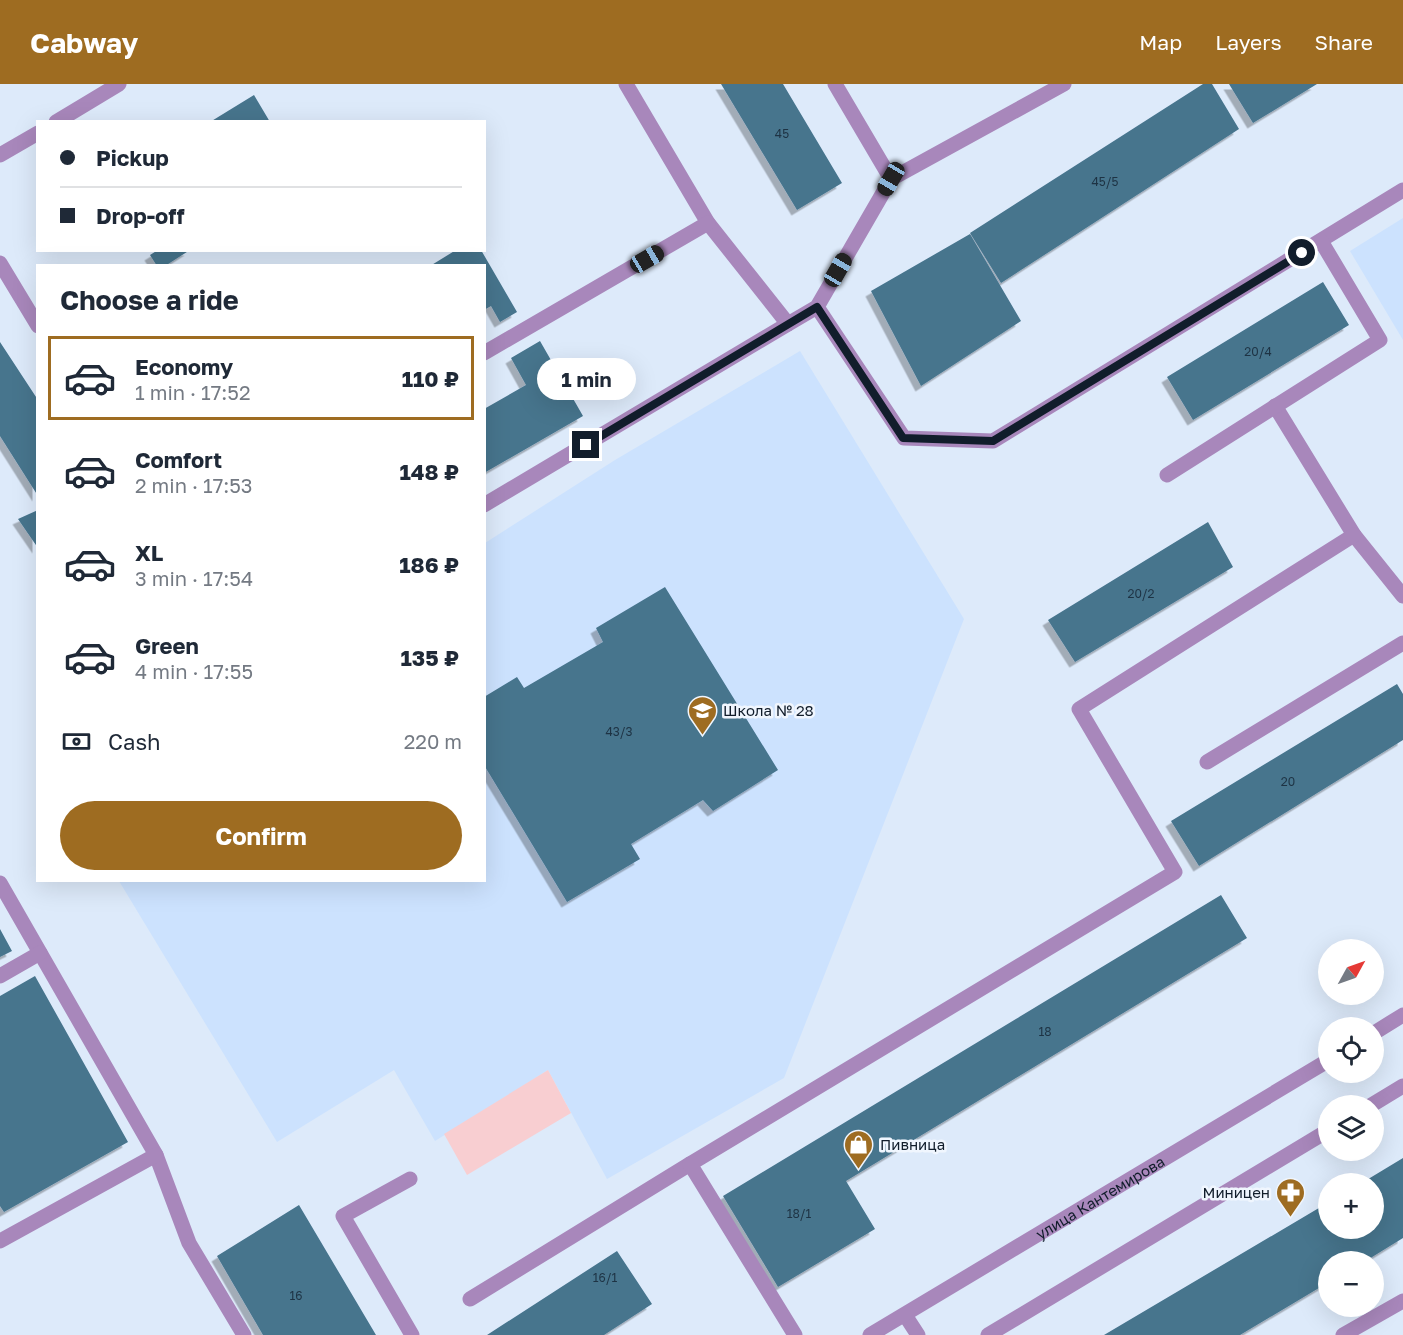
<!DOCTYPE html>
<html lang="en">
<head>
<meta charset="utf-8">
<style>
	body { margin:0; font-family:"Golos Text",sans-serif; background:#f6f6f7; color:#1f2937; height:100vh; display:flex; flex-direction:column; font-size:22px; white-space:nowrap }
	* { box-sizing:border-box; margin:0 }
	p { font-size:20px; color:#747a83 }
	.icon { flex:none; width:33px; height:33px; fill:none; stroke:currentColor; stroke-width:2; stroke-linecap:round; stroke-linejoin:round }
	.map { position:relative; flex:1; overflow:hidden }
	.side { position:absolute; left:36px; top:180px; width:450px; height:618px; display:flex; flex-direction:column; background:#fff; border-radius:0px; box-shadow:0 6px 24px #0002 }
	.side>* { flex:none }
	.hud { position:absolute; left:36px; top:36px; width:450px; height:132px; border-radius:0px; box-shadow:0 6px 24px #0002; display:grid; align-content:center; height:132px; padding:0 24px; background:#fff }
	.needle { width:39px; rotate:50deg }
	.fabs { position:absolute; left:1318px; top:855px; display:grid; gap:12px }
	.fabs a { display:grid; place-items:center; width:66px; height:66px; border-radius:50%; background:#fff; box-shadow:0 6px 24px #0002; font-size:30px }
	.end { position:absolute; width:27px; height:27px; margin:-14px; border:8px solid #111d2b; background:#fff; box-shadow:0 0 0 3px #fff }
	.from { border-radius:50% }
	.bubble { position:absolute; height:42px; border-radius:21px; background:#fff; box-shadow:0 6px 24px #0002; font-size:20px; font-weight:700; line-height:42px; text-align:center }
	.car { position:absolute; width:18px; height:36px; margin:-18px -9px; border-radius:8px; box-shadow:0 0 4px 2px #0007; background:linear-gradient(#222 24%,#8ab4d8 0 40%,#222 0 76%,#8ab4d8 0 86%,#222 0) }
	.hud b { display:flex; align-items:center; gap:21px; height:57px; font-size:22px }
	.hud b+b { border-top:2px solid #e0e1e3 }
	.hud i { width:15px; height:15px; background:#1f2937 }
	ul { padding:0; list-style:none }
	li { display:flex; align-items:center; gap:18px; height:84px; margin:0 12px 9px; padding:0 12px; border:3px solid transparent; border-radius:0px }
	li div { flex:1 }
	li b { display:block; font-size:22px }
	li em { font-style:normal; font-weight:700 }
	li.selected { border-color:#9e6c21 }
	li>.icon { width:54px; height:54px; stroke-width:1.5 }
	h2 { padding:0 24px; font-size:27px; line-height:72px }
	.pay { display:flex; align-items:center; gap:15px; height:66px; padding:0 24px; font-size:22px }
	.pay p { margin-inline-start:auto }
	.action { display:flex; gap:12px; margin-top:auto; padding:12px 24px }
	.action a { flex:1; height:69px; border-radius:36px; background:#9e6c21; color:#fff; font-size:24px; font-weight:700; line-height:69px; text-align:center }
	header { display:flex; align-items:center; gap:36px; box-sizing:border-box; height:84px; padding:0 30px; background:#9e6c21; color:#fff }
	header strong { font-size:28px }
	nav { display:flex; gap:33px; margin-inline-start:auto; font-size:21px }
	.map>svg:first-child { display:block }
	.built { fill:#cce2fe }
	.green { fill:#f8ced1 }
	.building { fill:#46748d; filter:url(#shadow) }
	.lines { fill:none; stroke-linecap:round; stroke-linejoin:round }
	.minor { stroke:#a887bb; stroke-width:15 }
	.route { stroke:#111d2b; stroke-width:8 }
	.labels { text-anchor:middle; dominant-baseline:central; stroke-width:5; stroke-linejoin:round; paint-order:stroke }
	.number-label { font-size:12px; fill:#1e3344 }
	.poi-label { font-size:15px; fill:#111d2b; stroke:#f0f6fe; text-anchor:start }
	.street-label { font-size:15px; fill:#111d2b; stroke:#f0f6fe }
</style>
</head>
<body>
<header>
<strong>Cabway</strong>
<nav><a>Map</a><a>Layers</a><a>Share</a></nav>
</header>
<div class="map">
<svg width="1403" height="1251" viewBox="0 0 1403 1251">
	<defs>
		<filter id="shadow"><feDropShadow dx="-5.5" dy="5.5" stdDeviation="0" flood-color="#0004"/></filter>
	</defs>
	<rect width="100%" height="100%" fill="#ddeafa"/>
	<!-- built -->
	<path class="built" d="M1403 134V256L1350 167Z
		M800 267 964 535 784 994 607 1095 548 986 435 1057 394 986 277 1058 119 797 484 796 485 459 615 376Z"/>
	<!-- green -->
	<path class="green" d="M548 986 571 1029 467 1091 444 1050Z"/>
	<!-- building -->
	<path class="building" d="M721 0H783L842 99 797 126Z
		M1203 0H1212L1239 45 1001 199 970 149Z
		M1229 0H1317L1253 39Z
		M254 11 270 38H210Z
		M970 150 1021 237 921 302 871 207Z
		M158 166H190L165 182H157L150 171Z
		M456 166H481L517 228 500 238 491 222 484 226V182H430Z
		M1323 198 1349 241 1193 336 1167 293Z
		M540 257 583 332 484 389V325L526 301 511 274Z
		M0 258 38 316V412L0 352Z
		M38 426V464L18 435Z
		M1208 438 1233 483 1075 578 1048 536Z
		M665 503 778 686 713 727 703 716 631 760 640 775 567 818 484 681V613L517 593 524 604 603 558 596 544Z
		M1397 600 1403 610V656L1199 782 1171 737Z
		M1221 811 1247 854 846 1097 875 1145 778 1203 723 1112Z
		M0 845 12 867 0 873Z
		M35 892 128 1058 4 1128 0 1122V912Z
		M1403 1074V1154L1364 1178H1329V1198L1240 1251H1104L1329 1118V1144H1374V1100H1360Z
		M299 1121 376 1251H263L217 1172Z
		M617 1167 652 1220 604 1251H487Z"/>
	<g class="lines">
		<!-- minor -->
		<g class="minor">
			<path d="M626 0 708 139 788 240 817 223 891 95 835 0"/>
			<path d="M56 38 119 0"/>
			<path d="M0 71 38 49"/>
			<path d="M891 95 1064 0"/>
			<path d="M0 179 38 242"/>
			<path d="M817 223 904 354 993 357 1403 106"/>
			<path d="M484 269 708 139"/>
			<path d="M1275 322 1354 451 1403 512"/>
			<path d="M1167 391 1380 256 1321 157"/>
			<path d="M484 421 788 240"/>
			<path d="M1207 678 1403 559"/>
			<path d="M0 799 156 1071 189 1159 244 1251"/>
			<path d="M0 892 40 869"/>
			<path d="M1374 949 1403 931"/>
			<path d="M1370 1022 1403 1002"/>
			<path d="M410 1095 343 1132 412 1251"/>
			<path d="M0 1157 156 1071"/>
			<path d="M470 1215 690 1080"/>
			<path d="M905 1231 918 1251"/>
			<path d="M795 1251 690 1080 1175 788 1079 625 1354 451"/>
			<path id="s1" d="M870 1251 1329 976"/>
			<path d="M988 1251 1329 1046"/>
			<path d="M1343 1251 1403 1217"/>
		</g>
	</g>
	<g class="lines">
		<!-- route -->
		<path class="route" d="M586 361 817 223 903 354 993 357 1302 169"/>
	</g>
	<!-- icons -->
	<defs>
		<symbol id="school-pin" viewBox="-11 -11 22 30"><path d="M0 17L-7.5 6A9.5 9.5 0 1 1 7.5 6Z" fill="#9e6c21" stroke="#f0f6fe"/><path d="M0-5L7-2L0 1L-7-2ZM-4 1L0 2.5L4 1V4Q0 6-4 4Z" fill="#fff"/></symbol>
		<symbol id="shop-pin" viewBox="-11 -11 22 30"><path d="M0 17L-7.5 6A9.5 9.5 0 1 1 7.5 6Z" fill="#9e6c21" stroke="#f0f6fe"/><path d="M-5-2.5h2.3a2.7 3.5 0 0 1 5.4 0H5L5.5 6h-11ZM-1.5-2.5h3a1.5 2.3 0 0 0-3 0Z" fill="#fff"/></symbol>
		<symbol id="pharmacy-pin" viewBox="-11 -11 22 30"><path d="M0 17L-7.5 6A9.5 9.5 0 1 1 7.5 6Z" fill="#9e6c21" stroke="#f0f6fe"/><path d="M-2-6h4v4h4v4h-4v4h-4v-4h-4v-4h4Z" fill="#fff"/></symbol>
	</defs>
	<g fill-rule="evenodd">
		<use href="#school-pin" x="686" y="610" width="33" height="45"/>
		<use href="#shop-pin" x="842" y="1044" width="33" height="45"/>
		<use href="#pharmacy-pin" x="1274" y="1092" width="33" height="45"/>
	</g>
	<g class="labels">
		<!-- number labels -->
		<g class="number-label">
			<text x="782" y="49">45</text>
			<text x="1105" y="97">45/5</text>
			<text x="1258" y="267">20/4</text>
			<text x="1141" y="509">20/2</text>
			<text x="619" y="647">43/3</text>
			<text x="1288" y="697">20</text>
			<text x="1045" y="947">18</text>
			<text x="799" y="1129">18/1</text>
			<text x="605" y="1193">16/1</text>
			<text x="296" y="1211">16</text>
		</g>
		<!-- poi labels -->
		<g class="poi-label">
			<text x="723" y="626">Школа № 28</text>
			<text x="880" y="1060">Пивница</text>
			<text x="1270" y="1108" text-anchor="end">Миницен</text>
		</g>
		<!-- street labels -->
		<g class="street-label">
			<text stroke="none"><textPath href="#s1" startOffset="268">улица Кантемирова</textPath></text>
		</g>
	</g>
</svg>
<div class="fabs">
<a><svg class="needle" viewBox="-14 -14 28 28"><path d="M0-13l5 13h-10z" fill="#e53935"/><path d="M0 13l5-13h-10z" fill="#747a83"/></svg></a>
<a><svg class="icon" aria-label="locate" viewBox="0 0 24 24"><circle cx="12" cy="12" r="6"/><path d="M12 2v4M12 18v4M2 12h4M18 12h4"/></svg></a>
<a><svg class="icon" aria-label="layers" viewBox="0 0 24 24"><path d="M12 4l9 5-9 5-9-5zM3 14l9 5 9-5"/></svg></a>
<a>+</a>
<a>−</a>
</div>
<i class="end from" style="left:1302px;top:169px"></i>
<i class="end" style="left:586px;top:361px"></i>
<div class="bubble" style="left:537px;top:274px;width:99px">1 min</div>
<i class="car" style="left:891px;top:95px;rotate:210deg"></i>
<i class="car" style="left:647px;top:175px;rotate:60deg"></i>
<i class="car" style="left:838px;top:186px;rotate:30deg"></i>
<div class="hud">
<b><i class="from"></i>Pickup</b>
<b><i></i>Drop-off</b>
</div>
<section class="side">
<h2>Choose a ride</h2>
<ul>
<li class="selected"><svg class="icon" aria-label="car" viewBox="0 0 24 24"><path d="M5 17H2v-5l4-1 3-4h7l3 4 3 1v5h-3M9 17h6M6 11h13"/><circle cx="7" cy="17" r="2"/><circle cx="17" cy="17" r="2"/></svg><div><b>Economy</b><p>1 min · 17:52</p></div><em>110 ₽</em></li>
<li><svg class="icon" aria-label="car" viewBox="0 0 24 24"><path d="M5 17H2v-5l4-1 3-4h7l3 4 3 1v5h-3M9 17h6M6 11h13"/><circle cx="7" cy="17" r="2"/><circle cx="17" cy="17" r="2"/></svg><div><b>Comfort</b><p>2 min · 17:53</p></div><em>148 ₽</em></li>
<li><svg class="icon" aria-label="car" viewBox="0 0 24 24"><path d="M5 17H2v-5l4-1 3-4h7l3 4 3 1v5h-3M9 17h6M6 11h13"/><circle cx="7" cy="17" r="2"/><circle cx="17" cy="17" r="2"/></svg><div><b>XL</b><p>3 min · 17:54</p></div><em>186 ₽</em></li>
<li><svg class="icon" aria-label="car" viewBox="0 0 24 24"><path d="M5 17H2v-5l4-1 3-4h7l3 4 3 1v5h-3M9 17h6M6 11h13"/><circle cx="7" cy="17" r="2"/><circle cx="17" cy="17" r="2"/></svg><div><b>Green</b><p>4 min · 17:55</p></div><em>135 ₽</em></li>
</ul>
<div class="pay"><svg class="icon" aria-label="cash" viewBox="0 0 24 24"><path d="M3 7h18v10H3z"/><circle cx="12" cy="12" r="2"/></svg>Cash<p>220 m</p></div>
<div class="action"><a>Confirm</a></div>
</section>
</div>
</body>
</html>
